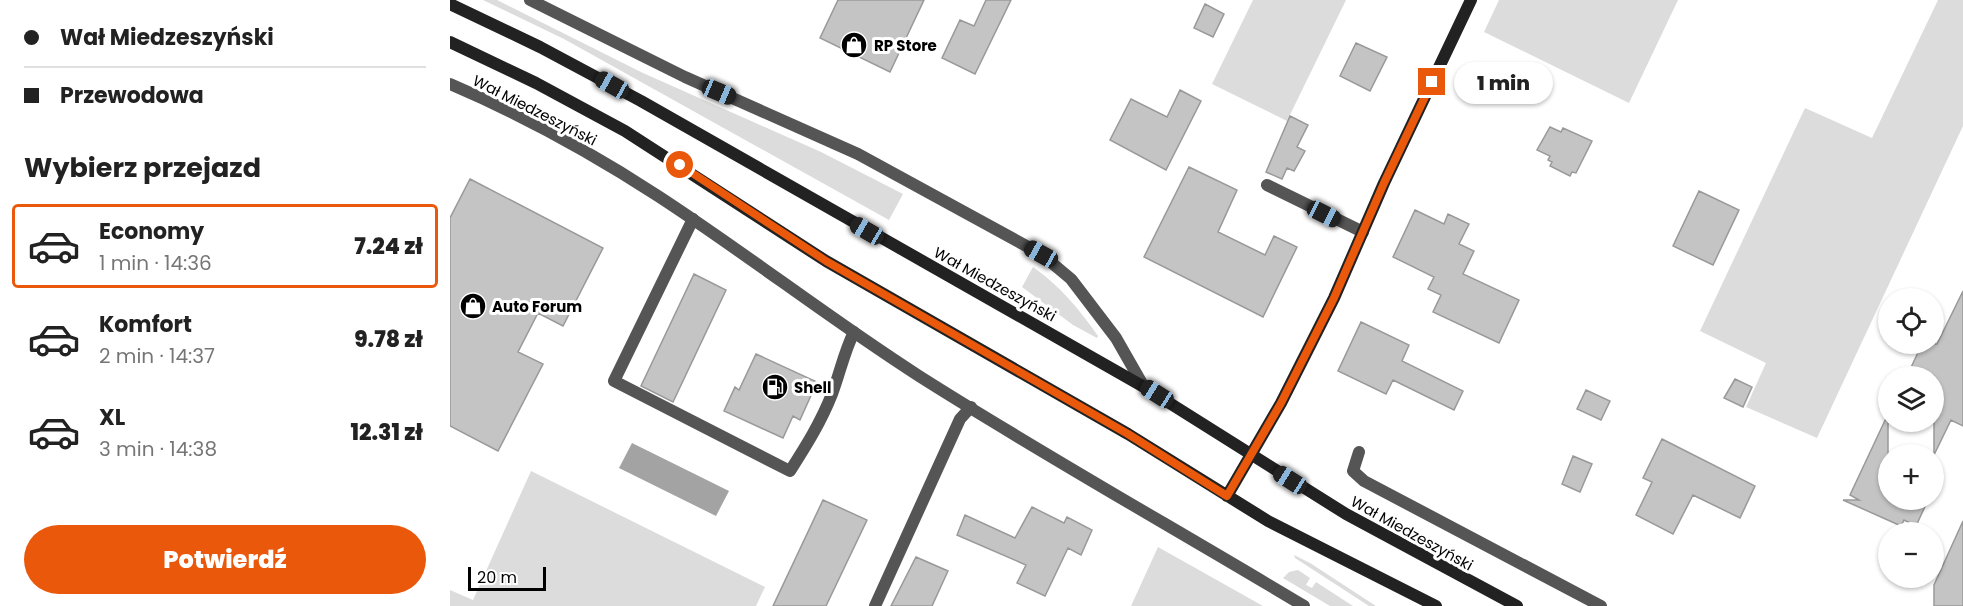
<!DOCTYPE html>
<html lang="pl">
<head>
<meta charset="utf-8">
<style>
	body { margin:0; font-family:Poppins,sans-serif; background:#f2f2f2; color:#222; height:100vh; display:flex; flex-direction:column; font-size:22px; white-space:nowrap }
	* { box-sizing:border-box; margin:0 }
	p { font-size:20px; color:#767676 }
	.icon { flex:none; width:33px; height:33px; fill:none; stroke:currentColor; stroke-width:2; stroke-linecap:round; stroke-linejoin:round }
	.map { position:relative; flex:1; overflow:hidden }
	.side { display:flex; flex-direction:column; background:#fff; width:450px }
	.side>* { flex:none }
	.guide { display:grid; align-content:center; height:132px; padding:0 24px; background:#fff }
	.tools { position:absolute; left:1428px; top:288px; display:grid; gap:12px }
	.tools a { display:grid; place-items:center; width:66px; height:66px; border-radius:50%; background:#fff; box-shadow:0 2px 4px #0004; font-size:30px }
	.scale { position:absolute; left:18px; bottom:15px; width:78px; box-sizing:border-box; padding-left:6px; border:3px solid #000; border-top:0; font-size:16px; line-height:21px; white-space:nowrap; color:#000; -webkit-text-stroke:4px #fff; paint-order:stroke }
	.end { position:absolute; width:27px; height:27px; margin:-14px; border:8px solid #ea580c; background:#fff; box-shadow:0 0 0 3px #fff }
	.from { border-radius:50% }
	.bubble { position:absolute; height:42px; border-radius:21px; background:#fff; box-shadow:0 2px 4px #0004; font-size:20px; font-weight:800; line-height:42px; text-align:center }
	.car { position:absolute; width:18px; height:36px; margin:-18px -9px; border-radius:8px; box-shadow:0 0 4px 2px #0007; background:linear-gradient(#222 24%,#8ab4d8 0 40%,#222 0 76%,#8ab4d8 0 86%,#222 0) }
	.guide b { display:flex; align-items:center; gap:21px; height:57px; font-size:22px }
	.guide b+b { border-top:2px solid #e0e0e0 }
	.guide i { width:15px; height:15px; background:#222 }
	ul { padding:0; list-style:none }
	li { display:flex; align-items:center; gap:18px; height:84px; margin:0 12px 9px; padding:0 12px; border:3px solid transparent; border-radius:6px }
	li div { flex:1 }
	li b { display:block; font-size:22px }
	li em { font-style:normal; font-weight:800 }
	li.current { border-color:#ea580c }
	li>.icon { width:54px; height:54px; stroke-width:1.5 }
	h2 { padding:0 24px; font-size:27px; line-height:72px }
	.primary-button { display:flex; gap:12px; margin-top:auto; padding:12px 24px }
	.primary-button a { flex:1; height:69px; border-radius:36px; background:#ea580c; color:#fff; font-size:24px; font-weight:800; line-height:69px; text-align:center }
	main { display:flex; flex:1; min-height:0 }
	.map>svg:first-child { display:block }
	.green { fill:#dcdcdc }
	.water { fill:#a3a3a3 }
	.building { fill:#c4c4c4; stroke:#999; stroke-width:1.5 }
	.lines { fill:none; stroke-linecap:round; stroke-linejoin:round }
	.lane { stroke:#555; stroke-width:12 }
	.street { stroke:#555; stroke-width:12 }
	.secondary { stroke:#222; stroke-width:12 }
	.route { stroke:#ea580c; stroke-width:8 }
	.labels { text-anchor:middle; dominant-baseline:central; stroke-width:6; stroke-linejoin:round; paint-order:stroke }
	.poi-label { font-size:15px; font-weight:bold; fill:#000; stroke:#fff; text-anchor:start }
	.street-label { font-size:15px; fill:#000; stroke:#fff }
</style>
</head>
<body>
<main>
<section class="side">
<div class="guide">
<b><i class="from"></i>Wał Miedzeszyński</b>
<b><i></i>Przewodowa</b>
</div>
<h2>Wybierz przejazd</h2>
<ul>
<li class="current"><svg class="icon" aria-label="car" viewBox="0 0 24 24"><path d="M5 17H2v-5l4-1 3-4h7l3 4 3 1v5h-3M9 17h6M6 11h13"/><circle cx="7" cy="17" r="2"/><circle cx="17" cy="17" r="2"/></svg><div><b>Economy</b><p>1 min · 14:36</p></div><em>7.24 zł</em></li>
<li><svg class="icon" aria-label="car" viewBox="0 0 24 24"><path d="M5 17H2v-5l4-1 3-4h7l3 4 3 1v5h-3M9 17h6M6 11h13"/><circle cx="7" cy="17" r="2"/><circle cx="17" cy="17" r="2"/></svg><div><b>Komfort</b><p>2 min · 14:37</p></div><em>9.78 zł</em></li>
<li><svg class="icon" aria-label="car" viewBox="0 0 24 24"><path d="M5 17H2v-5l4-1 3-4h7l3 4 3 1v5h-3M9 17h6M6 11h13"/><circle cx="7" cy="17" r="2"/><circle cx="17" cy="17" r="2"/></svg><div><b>XL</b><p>3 min · 14:38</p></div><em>12.31 zł</em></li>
</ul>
<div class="primary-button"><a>Potwierdź</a></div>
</section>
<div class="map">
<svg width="1513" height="606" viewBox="0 0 1513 606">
	<rect width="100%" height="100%" fill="#fff"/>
	<!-- green -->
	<path class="green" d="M33 0H47L193 73 371 152 453 194 439 220 114 39Z
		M803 0H896L837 121 762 84Z
		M1049 0H1228L1179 103 1034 32Z
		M1488 0H1513V126L1367 438 1296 407 1316 363 1250 331 1355 108 1422 138Z
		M583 267C610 286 629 309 648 336L647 338 623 325 572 287Z
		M81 471 315 587 306 606H0V590L23 600Z
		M708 547 813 606H681Z
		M844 555 860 563 926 606H919L845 558Z
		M848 570 860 578 856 585 862 588 866 582 903 606H880L833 578 839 572Z"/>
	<!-- water -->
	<path class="water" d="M182 443 279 491 266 516 169 468Z"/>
	<!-- building -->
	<path class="building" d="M388 0H474L440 72 370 38Z
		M536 0H561L525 74 492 58 510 20 524 26Z
		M755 4 774 14 763 37 744 28Z
		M906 43 937 57 920 91 890 76Z
		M730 90 751 101 716 170 660 140 681 99 717 117Z
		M840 116 858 125 847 147 855 151 844 171 837 168 832 179 816 172Z
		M1100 127 1111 132 1113 128 1142 141 1126 173 1122 172 1120 176 1100 166 1102 162 1098 160 1100 156 1087 150Z
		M739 167 787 190 768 232 815 255 824 236 847 247 813 317 694 257Z
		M20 179 153 248 113 326 88 313 68 352 93 364 48 451 0 426V218Z
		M1249 191 1289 210 1263 265 1223 246Z
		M965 210 994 224 998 214 1019 224 1009 244 1024 251 1013 274 1069 300 1049 343 983 312 991 295 978 289 984 277 943 257Z
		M244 274 276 290 223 402 191 386Z
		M1513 291V426L1501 420 1484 455V376H1457L1472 344H1487Z
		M911 322 959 345 952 361 1013 391 1004 410 943 380 936 394 888 371Z
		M306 354 367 382 350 420 343 416 333 438 274 411 285 387 289 390Z
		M1285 379 1302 387 1293 407 1274 398Z
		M1136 390 1160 401 1151 420 1127 409Z
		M1438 414V500H1478L1466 526 1454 520 1451 526 1393 500H1409L1400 495Z
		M1212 439 1305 486 1290 518 1243 495 1223 534 1186 515 1202 482 1193 478Z
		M1123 456 1142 464 1130 492 1112 484Z
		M373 500 417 520 376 606H323Z
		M582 507 614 523 617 517 642 530 631 555 618 548 595 596 567 583 576 565 507 535 515 515 565 538Z
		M1513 521V606H1484V585Z
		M466 557 498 571 482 606H441Z"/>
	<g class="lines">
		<!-- lane -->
		<path class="lane" d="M817 185 913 232
			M243 219 164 381 340 471C356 446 371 422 382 394 390 373 394 352 404 332
			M591 254 621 279 666 338 694 387
			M909 452 903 471 914 481 1151 606
			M425 606 510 419 521 407"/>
		<!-- street -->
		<path class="street" d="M80 0 235 77 408 154 591 254
			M0 84C73 115 142 153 208 196 297 254 380 319 469 376 595 456 726 529 854 606"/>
		<!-- secondary -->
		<path class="secondary" d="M0 4 90 47 191 101 694 387 896 514 1067 606
			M0 42 86 83 175 131 376 261 678 434 818 521 986 606
			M777 496 831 403 884 298 934 183 1021 0"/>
	</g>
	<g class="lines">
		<!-- route -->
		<path class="route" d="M230 165 376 261 678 434 777 496 831 403 884 298 934 183 982 82"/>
	</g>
	<!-- icons -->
	<defs>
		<symbol id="shop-disc" viewBox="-11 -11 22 22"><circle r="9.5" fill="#000" stroke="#fff"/><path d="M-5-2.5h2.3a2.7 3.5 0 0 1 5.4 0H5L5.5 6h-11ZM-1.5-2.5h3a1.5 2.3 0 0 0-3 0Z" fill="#fff"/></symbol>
		<symbol id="fuel-disc" viewBox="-11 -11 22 22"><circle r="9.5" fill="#000" stroke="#fff"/><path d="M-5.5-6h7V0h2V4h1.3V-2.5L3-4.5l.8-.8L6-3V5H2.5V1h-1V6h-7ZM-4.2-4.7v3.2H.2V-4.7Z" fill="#fff"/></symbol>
	</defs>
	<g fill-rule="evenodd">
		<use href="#shop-disc" x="389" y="30" width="30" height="30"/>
		<use href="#shop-disc" x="8" y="291" width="30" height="30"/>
		<use href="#fuel-disc" x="310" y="372" width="30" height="30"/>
	</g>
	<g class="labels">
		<!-- poi labels -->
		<g class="poi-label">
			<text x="424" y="45">RP Store</text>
			<text x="42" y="306">Auto Forum</text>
			<text x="344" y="387">Shell</text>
		</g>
		<!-- street labels -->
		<g class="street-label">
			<text transform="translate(85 110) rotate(27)">Wał Miedzeszyński</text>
			<text transform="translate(545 284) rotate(29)">Wał Miedzeszyński</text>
			<text transform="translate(962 533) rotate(29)">Wał Miedzeszyński</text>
		</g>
	</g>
</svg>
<div class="tools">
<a><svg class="icon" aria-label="locate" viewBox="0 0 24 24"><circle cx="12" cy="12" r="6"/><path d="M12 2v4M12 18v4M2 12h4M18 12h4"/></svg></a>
<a><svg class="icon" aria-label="layers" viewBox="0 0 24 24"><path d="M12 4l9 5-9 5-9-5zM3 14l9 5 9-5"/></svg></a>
<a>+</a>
<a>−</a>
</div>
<div class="scale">20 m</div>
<i class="end from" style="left:230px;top:165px"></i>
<i class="end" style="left:982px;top:82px"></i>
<div class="bubble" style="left:1004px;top:62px;width:99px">1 min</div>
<i class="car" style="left:162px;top:85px;rotate:299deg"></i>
<i class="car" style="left:269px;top:92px;rotate:113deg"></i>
<i class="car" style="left:874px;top:214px;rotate:117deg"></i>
<i class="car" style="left:417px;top:231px;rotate:300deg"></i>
<i class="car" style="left:591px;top:254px;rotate:299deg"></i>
<i class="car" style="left:707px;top:394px;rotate:302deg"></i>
<i class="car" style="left:840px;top:480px;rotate:302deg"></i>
</div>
</main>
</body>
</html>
